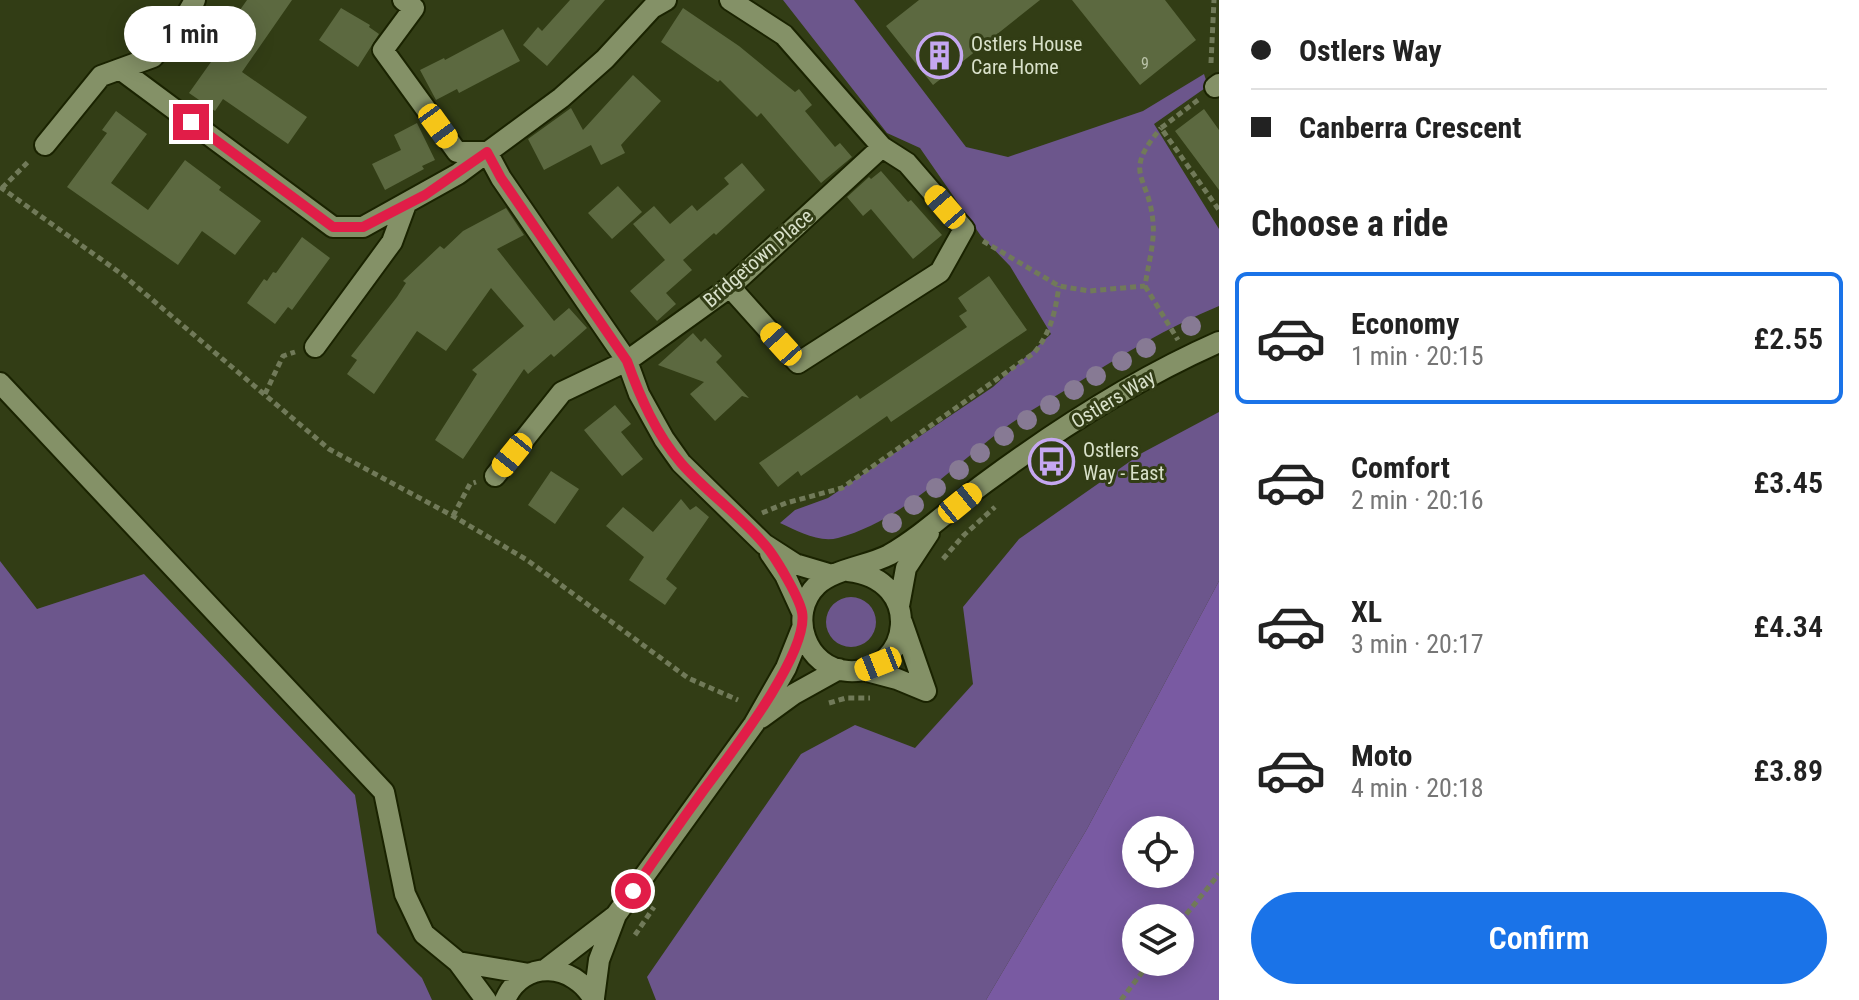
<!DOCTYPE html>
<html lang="en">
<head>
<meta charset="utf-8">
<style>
	body { margin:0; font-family:"Roboto Condensed",sans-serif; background:#f2f2f2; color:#222; height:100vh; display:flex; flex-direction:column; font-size:30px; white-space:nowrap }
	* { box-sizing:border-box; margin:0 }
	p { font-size:26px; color:#767676 }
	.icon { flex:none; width:44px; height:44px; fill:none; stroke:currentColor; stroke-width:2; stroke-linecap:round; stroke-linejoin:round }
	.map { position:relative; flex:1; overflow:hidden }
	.drawer { display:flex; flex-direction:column; background:#fff; width:640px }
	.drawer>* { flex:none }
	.banner { display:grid; align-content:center; height:176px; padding:0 32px; background:#fff }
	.fabs { position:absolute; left:1122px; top:816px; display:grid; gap:16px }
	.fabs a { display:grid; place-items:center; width:72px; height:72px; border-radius:50%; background:#fff; box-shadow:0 4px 20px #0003; font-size:40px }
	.end { position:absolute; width:36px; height:36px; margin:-18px; border:10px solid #e11d48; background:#fff; box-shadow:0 0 0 4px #fff }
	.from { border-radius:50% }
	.bubble { position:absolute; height:56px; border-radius:28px; background:#fff; box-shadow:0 4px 20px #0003; font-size:26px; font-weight:600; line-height:56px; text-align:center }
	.car { position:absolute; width:24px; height:48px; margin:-24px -12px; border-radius:10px; box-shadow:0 0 6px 2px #0007; background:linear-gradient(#f5c518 24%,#345 0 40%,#f5c518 0 76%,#345 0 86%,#f5c518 0) }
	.banner b { display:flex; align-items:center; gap:28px; height:76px; font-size:30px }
	.banner b+b { border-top:2px solid #e0e0e0 }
	.banner i { width:20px; height:20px; background:#222 }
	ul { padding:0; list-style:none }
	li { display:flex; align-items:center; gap:24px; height:132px; margin:0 16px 12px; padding:0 16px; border:4px solid transparent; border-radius:12px }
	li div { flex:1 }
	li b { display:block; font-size:30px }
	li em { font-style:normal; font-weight:600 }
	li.active { border-color:#1a73e8 }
	li>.icon { width:72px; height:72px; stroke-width:1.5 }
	h2 { padding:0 32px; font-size:36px; line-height:96px }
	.primary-button { display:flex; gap:16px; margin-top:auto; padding:16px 32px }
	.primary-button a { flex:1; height:92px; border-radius:48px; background:#1a73e8; color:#fff; font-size:32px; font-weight:600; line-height:92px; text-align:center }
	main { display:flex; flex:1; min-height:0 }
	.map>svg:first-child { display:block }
	.green { fill:#6c568c }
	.forest { fill:#795aa2; fill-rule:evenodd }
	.building { fill:#5c6940 }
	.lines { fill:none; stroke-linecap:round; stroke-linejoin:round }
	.minor-casing { stroke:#1a2300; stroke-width:24 }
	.path { stroke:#717a59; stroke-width:5; stroke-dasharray:6 4; stroke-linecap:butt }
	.minor { stroke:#849167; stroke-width:20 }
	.tree { fill:#877a94 }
	.route { stroke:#e11d48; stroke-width:10 }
	.labels { text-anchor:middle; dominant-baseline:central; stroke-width:6; stroke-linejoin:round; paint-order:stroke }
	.number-label { font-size:16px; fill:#bac3a8 }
	.poi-label { font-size:20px; fill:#d9e1ca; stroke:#323d15; text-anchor:start }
	.street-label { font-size:20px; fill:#d9e1ca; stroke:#323d15 }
</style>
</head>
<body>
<main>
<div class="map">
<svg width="1219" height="1000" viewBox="0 0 1219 1000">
	<rect width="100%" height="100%" fill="#323d15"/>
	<!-- green -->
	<path class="green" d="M783 0H854L966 147 1008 157 1143 111 1204 74 1208 86 1154 124 1219 229V306C1168 327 1120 356 1074 385 1051 399 1027 412 1006 427 954 465 902 521 838 538 819 543 797 531 780 523L795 510 828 498 993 387 1051 334 1010 266 981 236 920 148 887 133Z
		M1219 412V581L1087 829 986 1000H656L647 977 801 754 855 725 915 748 973 684 963 607 1019 539 1142 453Z
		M0 561 37 609 144 574 355 795 377 933 422 978 432 1000H0Z
		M826 622a25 25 0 1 1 50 0a25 25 0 1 1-50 0Z"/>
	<!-- forest -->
	<path class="forest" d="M1219 581V1000H986L1087 829ZM1136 830H1180V874H1136ZM1136 918H1180V962H1136Z"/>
	<!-- building -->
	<path class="building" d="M247 0H292L242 72 307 117 288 144 223 99 215 111 189 93 228 38 223 34Z
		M570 0H605L547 66 523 45 538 27 542 31Z
		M919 0H1040L933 85 886 26Z
		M1072 0H1165L1196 40 1140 85Z
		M341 8 370 25 369 27 379 34 358 67 319 40Z
		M683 8 739 46 795 92 799 89 812 105 805 111 835 147 840 143 852 157 821 183 761 113 757 117 720 80 718 82 661 42Z
		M503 29 520 61 459 93 457 89 436 100 420 70 444 58 445 60Z
		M633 75 661 101 621 145 625 153 601 165 591 145 544 170 528 139 571 108 583 130Z
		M1204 109 1219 130V190L1175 131Z
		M116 111 147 134 111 183 148 210 185 160 221 187 219 190 261 221 235 255 202 231 178 265 67 187 107 133 102 130Z
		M417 123 435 160 422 166 424 169 385 190 372 164 401 150 394 135Z
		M742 163 765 190 716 235 714 233 683 260 692 270 666 293 676 304 657 321 630 291 665 260 633 224 654 206 670 224 692 205 697 211 729 184 724 178Z
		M881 171 908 202 911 200 942 235 913 259 871 209 863 216 847 197 869 177 871 179Z
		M618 186 642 212 612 239 588 213Z
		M506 208 524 235 497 249 554 321 569 308 587 328 554 357 551 354 528 374 524 369 463 459 435 440 477 374 472 370 524 326 491 288 446 351 417 331 374 394 347 374 357 360 351 356 397 297 406 283 403 281 440 246 444 249 463 231Z
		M302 237 330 258 292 310 288 307 275 324 247 303 264 279 267 281 273 272 276 273Z
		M989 276 1027 330 891 422 887 416 801 476 798 471 778 487 759 463 857 395 860 399 967 327 959 316 967 311 958 298Z
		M693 333 701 342 705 338 722 356 716 362 749 398 742 396 715 421 690 394 704 382 658 365Z
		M615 405 631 424 621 432 643 459 622 476 584 430Z
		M551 471 579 489 555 524 528 505Z
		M681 499 690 510 696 506 709 517 666 579 677 588 665 605 629 580 644 557 606 526 623 507 653 532Z"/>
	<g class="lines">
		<defs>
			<path id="minor" d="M403 0 414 8 383 50 457 152H487L501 178 627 361 639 394 664 439 681 463 764 544 795 564 832 575
				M120 69 333 227H363L458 174 561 98 605 59 652 8 666 0
				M1215 87 1219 84
				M45 145 101 76 153 57 183 21 195 0
				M730 287 798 363 940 272 964 229 907 163 882 147 784 35 730 0
				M315 347 392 242 406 204
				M0 383 384 792 405 894 424 934 458 962 486 1000
				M495 476 562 392 627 361 730 287 882 147
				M770 553 785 575 802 612
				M848 571C925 579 912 675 848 671 806 669 787 614 817 585 834 569 868 566 889 555 924 535 953 506 986 482 1058 429 1137 378 1219 342
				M899 606 906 568 929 533
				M902 622 926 691
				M863 670 897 679 926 691
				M761 718 794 694 839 669
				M458 962 529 974
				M545 970 615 916
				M594 998 599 960 616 915 754 724 786 668 802 628
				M505 1000C523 958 574 963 594 1000"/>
		</defs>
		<!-- minor casing -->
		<use href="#minor" class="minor-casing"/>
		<!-- path -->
		<path class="path" d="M1211 63 1214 0
			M1198 100 1161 128 1219 210
			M0 187 123 275 329 449 453 516 527 560 688 678 738 700
			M2 188 30 160
			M983 241 1059 286 1089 291 1145 286C1148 265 1155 242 1153 222 1149 174 1121 175 1161 128
			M1145 286 1178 340
			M265 394 283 356 295 352
			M762 513 786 503 842 488 1034 353C1051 332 1055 313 1059 286
			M453 516 470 484 476 482
			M943 559 964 535 995 507
			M829 703 846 698H870
			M1180 922 1219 874
			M635 935 654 907
			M1121 1000 1150 962"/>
		<!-- minor -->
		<use href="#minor" class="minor"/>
	</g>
	<!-- trees -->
	<g class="tree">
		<circle cx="1191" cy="326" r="10"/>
		<circle cx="1146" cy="348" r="10"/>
		<circle cx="1122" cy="361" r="10"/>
		<circle cx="1096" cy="376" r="10"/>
		<circle cx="1074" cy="390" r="10"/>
		<circle cx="1050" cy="405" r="10"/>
		<circle cx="1027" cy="420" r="10"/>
		<circle cx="1004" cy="436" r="10"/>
		<circle cx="980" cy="453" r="10"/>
		<circle cx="959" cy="470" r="10"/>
		<circle cx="936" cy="488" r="10"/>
		<circle cx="914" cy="505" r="10"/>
		<circle cx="892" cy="523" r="10"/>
	</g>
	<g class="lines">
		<!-- route -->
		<path class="route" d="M191 122 333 227H363L425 195 487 152 501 178 627 361C640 397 656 434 681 463 706 492 739 514 764 544 775 556 799 597 802 612 810 653 728 757 703 791 679 824 656 857 633 891"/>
	</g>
	<!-- icons -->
	<defs>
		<symbol id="building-ring" viewBox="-11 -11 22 22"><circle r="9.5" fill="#323d15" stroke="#c5a7f1" stroke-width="1.5"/><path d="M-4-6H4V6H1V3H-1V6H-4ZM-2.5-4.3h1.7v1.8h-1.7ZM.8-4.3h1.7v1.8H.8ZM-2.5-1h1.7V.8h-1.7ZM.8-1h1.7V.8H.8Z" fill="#c5a7f1"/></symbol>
		<symbol id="bus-ring" viewBox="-11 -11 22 22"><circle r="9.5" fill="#323d15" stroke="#c5a7f1" stroke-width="1.5"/><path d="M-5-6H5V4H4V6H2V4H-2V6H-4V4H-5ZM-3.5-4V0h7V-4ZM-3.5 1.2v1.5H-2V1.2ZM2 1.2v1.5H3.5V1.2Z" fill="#c5a7f1"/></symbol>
	</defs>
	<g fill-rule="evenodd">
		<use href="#building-ring" x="914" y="30" width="51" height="51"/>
		<use href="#bus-ring" x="1026" y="436" width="51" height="51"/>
	</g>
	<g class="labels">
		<!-- number labels -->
		<g class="number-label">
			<text x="1145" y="63">9</text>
		</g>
		<!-- poi labels -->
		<g class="poi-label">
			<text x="971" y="44">Ostlers House<tspan x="971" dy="23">Care Home</tspan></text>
			<text x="1083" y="450">Ostlers<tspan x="1083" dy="23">Way - East</tspan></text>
		</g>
		<!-- street labels -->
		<g class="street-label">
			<text transform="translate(758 258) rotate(-41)">Bridgetown Place</text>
			<text transform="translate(1113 399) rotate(-31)">Ostlers Way</text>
		</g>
	</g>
</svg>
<div class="fabs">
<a><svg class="icon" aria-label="locate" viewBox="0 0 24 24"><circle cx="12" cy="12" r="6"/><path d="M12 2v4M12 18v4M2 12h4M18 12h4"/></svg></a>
<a><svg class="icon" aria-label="layers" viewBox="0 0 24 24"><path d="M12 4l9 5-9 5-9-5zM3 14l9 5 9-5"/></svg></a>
</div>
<i class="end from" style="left:633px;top:891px"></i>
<i class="end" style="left:191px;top:122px"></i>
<div class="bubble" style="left:124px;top:6px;width:132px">1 min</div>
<i class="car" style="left:438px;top:126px;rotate:144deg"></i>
<i class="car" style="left:945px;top:207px;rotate:319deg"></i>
<i class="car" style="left:781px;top:344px;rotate:318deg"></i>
<i class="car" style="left:512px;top:455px;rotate:219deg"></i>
<i class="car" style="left:960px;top:503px;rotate:51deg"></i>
<i class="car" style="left:878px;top:664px;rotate:248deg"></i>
</div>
<section class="drawer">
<div class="banner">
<b><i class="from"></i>Ostlers Way</b>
<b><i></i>Canberra Crescent</b>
</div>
<h2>Choose a ride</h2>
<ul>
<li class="active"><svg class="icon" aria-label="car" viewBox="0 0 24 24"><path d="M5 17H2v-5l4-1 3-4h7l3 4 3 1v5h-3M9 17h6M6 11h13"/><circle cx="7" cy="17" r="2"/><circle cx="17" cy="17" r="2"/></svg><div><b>Economy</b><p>1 min · 20:15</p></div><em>£2.55</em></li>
<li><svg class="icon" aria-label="car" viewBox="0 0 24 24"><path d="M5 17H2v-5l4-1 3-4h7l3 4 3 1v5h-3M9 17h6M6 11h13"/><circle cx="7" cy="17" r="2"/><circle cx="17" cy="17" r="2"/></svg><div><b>Comfort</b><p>2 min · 20:16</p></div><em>£3.45</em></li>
<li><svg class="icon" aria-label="car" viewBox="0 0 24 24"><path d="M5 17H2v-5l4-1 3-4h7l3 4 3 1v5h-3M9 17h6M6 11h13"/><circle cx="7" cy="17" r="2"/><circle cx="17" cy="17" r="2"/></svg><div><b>XL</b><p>3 min · 20:17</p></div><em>£4.34</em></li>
<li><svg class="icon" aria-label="car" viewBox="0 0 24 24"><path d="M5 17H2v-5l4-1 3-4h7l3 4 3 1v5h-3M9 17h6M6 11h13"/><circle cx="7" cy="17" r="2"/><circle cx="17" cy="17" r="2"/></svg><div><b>Moto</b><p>4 min · 20:18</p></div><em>£3.89</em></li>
</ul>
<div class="primary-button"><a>Confirm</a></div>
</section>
</main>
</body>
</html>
